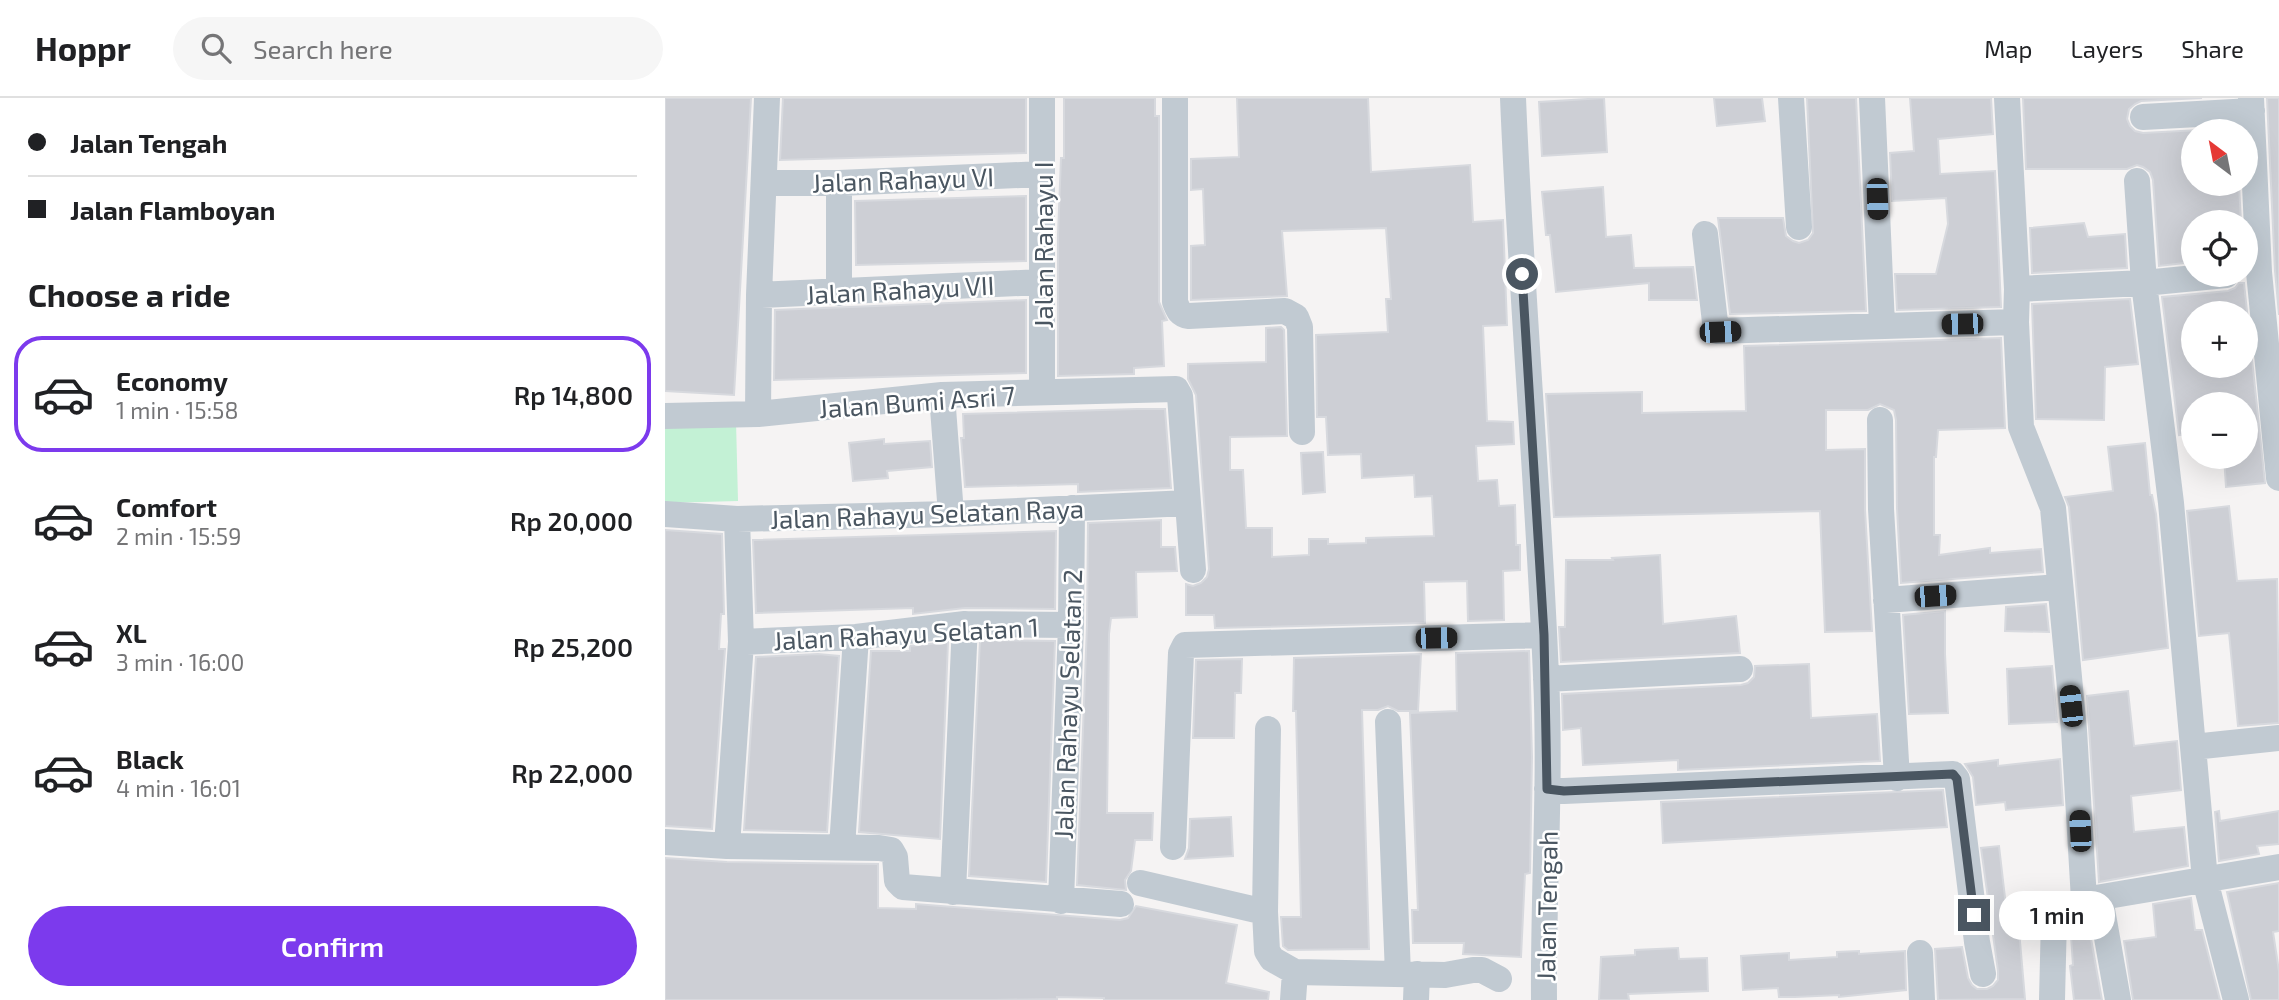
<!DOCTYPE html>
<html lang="en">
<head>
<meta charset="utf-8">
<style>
	body { margin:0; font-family:"Exo 2",sans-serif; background:#f6f6f6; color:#202124; height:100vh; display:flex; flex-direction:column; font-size:26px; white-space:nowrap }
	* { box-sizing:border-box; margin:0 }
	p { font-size:23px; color:#757577 }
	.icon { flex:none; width:38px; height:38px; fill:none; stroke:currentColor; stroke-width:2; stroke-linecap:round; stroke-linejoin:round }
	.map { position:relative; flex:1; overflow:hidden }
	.sheet { display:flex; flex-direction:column; background:#fff; width:665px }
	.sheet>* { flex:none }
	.guide { display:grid; align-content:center; height:154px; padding:0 28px; background:#fff }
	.needle { width:46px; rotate:328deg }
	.controls { position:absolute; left:1516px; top:21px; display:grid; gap:14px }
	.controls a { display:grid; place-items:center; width:77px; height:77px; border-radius:50%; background:#fff; box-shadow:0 7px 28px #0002; font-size:35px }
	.end { position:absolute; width:32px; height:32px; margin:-16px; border:9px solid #4a5661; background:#fff; box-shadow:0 0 0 4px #fff }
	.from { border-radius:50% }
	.bubble { position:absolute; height:49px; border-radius:24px; background:#fff; box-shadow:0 7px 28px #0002; font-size:23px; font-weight:600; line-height:49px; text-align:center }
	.car { position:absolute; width:21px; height:42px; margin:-21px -10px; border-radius:9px; box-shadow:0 0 5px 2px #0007; background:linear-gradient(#222 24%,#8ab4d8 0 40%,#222 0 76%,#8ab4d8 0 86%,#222 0) }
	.guide b { display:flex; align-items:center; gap:24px; height:66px; font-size:26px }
	.guide b+b { border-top:2px solid #e0e0e0 }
	.guide i { width:18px; height:18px; background:#202124 }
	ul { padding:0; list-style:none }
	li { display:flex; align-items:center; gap:21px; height:116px; margin:0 14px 10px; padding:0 14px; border:4px solid transparent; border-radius:28px }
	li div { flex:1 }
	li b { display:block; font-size:26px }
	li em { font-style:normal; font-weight:600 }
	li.selected { border-color:#7c3aed }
	li>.icon { width:63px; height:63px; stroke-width:1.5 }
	h2 { padding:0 28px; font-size:32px; line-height:84px }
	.action { display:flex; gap:14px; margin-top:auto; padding:14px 28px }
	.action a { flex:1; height:80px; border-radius:42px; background:#7c3aed; color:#fff; font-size:28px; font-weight:600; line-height:80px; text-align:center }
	header { display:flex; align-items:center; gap:42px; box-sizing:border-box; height:98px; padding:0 35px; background:#fff; border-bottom:2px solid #e0e0e0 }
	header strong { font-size:33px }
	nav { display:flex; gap:38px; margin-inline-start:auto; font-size:24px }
	.search { width:490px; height:63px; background:#f6f6f6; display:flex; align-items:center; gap:18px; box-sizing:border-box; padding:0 24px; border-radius:38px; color:#757577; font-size:26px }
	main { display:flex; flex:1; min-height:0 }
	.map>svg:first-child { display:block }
	.green { fill:#c3f1d5 }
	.building { fill:#cdcfd5; stroke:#d7d9de; stroke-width:2; fill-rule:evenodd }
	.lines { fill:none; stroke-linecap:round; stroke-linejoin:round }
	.minor { stroke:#c1cad2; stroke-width:26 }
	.route { stroke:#4a5661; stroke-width:9 }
	.labels { text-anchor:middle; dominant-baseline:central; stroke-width:5; stroke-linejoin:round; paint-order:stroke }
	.street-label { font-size:26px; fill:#4a5661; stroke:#fff }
</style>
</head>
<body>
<header>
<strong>Hoppr</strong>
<div class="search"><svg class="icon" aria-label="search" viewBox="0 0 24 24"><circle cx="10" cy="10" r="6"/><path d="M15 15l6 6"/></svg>Search here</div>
<nav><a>Map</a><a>Layers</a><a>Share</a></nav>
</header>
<main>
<section class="sheet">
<div class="guide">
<b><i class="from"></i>Jalan Tengah</b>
<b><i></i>Jalan Flamboyan</b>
</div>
<h2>Choose a ride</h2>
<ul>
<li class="selected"><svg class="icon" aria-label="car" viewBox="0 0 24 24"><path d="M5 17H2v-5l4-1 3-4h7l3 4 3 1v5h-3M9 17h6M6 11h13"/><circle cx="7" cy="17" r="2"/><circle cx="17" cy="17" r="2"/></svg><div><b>Economy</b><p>1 min · 15:58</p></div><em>Rp 14,800</em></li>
<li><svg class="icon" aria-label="car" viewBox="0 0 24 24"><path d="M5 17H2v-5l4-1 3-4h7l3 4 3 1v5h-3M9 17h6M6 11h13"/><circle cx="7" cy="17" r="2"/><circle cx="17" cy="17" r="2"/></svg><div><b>Comfort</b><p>2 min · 15:59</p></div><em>Rp 20,000</em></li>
<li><svg class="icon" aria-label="car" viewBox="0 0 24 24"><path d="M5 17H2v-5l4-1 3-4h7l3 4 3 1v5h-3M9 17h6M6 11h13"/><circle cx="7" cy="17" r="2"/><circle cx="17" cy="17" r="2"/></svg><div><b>XL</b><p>3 min · 16:00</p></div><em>Rp 25,200</em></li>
<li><svg class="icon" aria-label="car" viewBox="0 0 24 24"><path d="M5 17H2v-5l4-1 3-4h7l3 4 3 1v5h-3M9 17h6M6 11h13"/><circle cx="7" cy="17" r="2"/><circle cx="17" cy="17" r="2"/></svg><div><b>Black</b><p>4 min · 16:01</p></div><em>Rp 22,000</em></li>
</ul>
<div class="action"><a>Confirm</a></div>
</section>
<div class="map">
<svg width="1614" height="902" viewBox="0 0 1614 902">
	<rect width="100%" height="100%" fill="#f5f3f3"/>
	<!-- green -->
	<path class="green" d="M71 323 73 403 0 405V325Z"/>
	<!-- building -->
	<path class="building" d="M0 0H86L69 297 0 293Z
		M118 0H361V55L115 62Z
		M399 0H490V18H494V204L502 222 497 223 499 268 469 270V276L393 278V137L396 60H399Z
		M572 0H703L706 74 805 67 808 124 838 122 842 227 818 228 822 323 848 324 849 346 811 348 813 383 832 382 834 408 850 407 851 447H855V472L838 473 839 522 803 523 802 483 759 484 760 525 550 530 549 517H521V486L528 488 536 485 542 479 544 471 531 297 523 281V266L601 264V230L616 229 619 232 622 338 565 339V372H578L581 430H607V459L644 457V441H663V446L701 445V440L769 438 767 398 750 399 749 377 697 380 696 356 663 357 661 319H652L651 237 723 234 721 201H726L721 130 617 133 622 198 526 202V148L540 147 538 91 526 92V61L574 59Z
		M939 0 942 54 877 58 874 4Z
		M1049 0H1097L1100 23 1052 28Z
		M1142 0H1191L1201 213 1065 216 1053 120H1118L1121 138 1128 143 1134 145 1143 142 1148 135Z
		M1245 0H1326L1328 36 1273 41 1275 76 1330 73 1336 209 1232 212 1230 176H1271L1283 126 1281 100 1227 103 1225 55 1249 53Z
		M1358 0H1537L1476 3 1470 6 1464 11 1462 21 1465 28 1470 33 1478 35 1572 30V33H1528V86H1574L1576 124H1528V164L1494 168 1488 82 1485 74 1478 69 1472 67 1462 71H1361Z
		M1602 0H1614V217L1610 173Z
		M938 89 941 139 966 137 969 170 1028 169 1032 202H984V185L891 194 885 137H881L877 94Z
		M361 98V163L191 167 190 103Z
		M1419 125 1423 139 1460 136 1462 170 1367 175 1365 130Z
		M1574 185H1579L1600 385 1561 389 1559 359H1580V306H1528V335L1514 337 1497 199 1563 193 1570 190ZM1528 215H1580V268H1528Z
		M1465 201 1473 266 1440 269 1439 322 1371 321 1367 206Z
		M361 202V275L109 282 110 212Z
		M1336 240 1340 330 1273 332 1271 359H1269V437H1275L1274 457 1325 450V455L1376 451 1378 474 1236 485 1232 410 1231 322 1229 312 1215 306 1203 312H1161V352L1200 351V412L1207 533 1160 534 1155 413 889 419 881 296 977 294V315L1081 313 1079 248Z
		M472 311H500L506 390 413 394V386L300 389 296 340H299L298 316Z
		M219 341V346L265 343 267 369 222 373 223 380 188 383 184 345Z
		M1480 345 1485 397H1487L1491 416 1503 550 1418 562 1404 409 1400 399 1448 393 1443 349Z
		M658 354 660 394 638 396 636 355Z
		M1564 408 1572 483 1612 481 1614 625 1573 628 1564 535 1534 538 1522 413Z
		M496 422V449H510L512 473 471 474 472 519 446 520 444 536 442 715H488L487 742H470L466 773 460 782 461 792 412 787 422 527 423 425Z
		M0 432 57 436 59 516H56L54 551H60L47 731 0 728Z
		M391 433 390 511 300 510 248 516V510L91 515 88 442Z
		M995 457 998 526 1071 518 1075 555 896 564 894 529H900L901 462H948L947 460Z
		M1381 506 1384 534 1340 533 1341 509Z
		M1280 513V556L1283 615 1244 616 1238 517Z
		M315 542 390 543 381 784 304 778Z
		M283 544 275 741 194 734 206 553H245V548Z
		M864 553 867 659 865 775 860 776 856 859 798 856 799 845H748L747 812H753L745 615 792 613 791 555Z
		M153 556 174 558 162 734 79 732 91 559Z
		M756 556 753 613H733L723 608 713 612H697L704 851 623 852 618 848 616 819H636L631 613H628L629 560Z
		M577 561 576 595H570L569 640H528L531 562Z
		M1144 566 1146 620 1212 616 1215 663 1013 672V662L918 667 916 630 898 632 897 596 1076 587 1083 585 1089 579 1090 568Z
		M1387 568 1392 624 1344 626 1342 571Z
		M1463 593 1469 648 1512 643 1516 692 1466 698 1469 734 1519 729 1523 768 1434 784 1422 598Z
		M1395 661 1398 707 1341 712 1340 704 1311 707 1308 679 1300 666 1333 662V668Z
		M1278 692 1282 729 998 745 996 704Z
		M1554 713 1555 723 1614 713V746L1592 748 1594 756 1554 763 1550 714Z
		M566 719 568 758 520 761 524 750 525 721Z
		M1334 748 1344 834 1354 832 1360 901 1273 902 1270 851 1297 849 1303 880 1307 887 1312 891H1322L1328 888 1333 882V873L1316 750Z
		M0 760 62 764 213 766V810L251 811V806L455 822 463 820 471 808 572 827 561 885 604 894 603 902H439V900L392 899V901L328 902H0Z
		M1614 785V833L1608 834 1614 873V902H1586L1562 794Z
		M1526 800 1530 832H1537L1555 902H1468L1459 843 1491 839 1488 806Z
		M1422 818 1437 902H1409L1405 868 1408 867 1405 824Z
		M1013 850 1014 861 1042 860 1043 893 963 896 964 902H934L936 859 970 857V852Z
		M1194 853V856L1240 853 1241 892 1174 899V897L1130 899H1114L1113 890 1078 892 1076 858 1124 855V862L1172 859V854Z"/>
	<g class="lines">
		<!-- minor -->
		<path class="minor" d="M510 0V204C513 212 515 217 524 218L620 213 631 219 635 229 637 334
			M848 0C856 193 873 385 881 578 886 686 878 794 879 902
			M1126 0 1134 129
			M1207 0 1217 227
			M1342 0 1352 191 1351 224 1356 329 1388 410 1409 632 1419 802
			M1586 0 1594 174 1614 380
			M1478 19 1587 13
			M1472 83 1479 185 1506 405 1540 782 1571 902
			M100 85H174L377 76
			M1040 136 1051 233 1351 224
			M1352 191 1479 185 1561 177
			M174 195V85
			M94 197 376 184
			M377 294V0
			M277 297 286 416
			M93 316 94 197 102 0
			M0 318 93 316 277 297 511 291 515 298 528 472
			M1215 322 1216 411 1232 680
			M0 416 72 421 286 416 523 405
			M1221 502 1394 489
			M76 544 191 539 300 526 406 527
			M881 581 1075 571
			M723 624 733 876
			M1528 649 1614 640
			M882 691 899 693 1288 676 1292 681 1312 844 1318 876
			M0 744 62 748 214 750 226 752 230 759 232 783 238 789 456 806
			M62 748 76 544 72 421
			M177 749 191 539
			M508 749 516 555 520 547 879 537
			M475 785 600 814 602 853 607 861 630 874 780 877 808 872H817L834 881
			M288 794 300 526
			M1435 800 1453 902
			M396 803 406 527 407 410
			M600 814 603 631
			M1255 855 1257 902
			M628 902 630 874
			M751 902 752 876
			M1387 902 1389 819 1392 812 1419 802 1614 769"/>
	</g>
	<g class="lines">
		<!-- route -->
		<path class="route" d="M857 176 879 537 882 691 899 693 1288 676 1292 681 1309 817"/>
	</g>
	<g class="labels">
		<!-- street labels -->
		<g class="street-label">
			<text transform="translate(238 81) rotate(-2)">Jalan Rahayu VI</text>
			<text transform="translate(377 147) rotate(-90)">Jalan Rahayu I</text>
			<text transform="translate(235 191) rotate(-3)">Jalan Rahayu VII</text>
			<text transform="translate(252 303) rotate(-4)">Jalan Bumi Asri 7</text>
			<text transform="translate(262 415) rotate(-2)">Jalan Rahayu Selatan Raya</text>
			<text transform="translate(241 535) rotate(-3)">Jalan Rahayu Selatan 1</text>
			<text transform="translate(402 606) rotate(-88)">Jalan Rahayu Selatan 2</text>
			<text transform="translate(881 808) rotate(-89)">Jalan Tengah</text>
		</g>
	</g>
</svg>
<div class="controls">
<a><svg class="needle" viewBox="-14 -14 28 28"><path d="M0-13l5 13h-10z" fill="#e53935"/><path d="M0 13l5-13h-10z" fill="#757577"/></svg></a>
<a><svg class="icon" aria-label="locate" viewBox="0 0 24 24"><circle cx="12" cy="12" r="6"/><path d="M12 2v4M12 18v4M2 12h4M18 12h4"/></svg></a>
<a>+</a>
<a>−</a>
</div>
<i class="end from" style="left:857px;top:176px"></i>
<i class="end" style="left:1309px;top:817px"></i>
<div class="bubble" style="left:1334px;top:793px;width:116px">1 min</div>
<i class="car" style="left:1212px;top:101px;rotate:178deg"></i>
<i class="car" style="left:1297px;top:226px;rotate:269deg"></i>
<i class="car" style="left:1055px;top:234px;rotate:88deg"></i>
<i class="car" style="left:1270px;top:498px;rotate:86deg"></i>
<i class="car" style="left:771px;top:540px;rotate:89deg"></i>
<i class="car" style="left:1406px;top:608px;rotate:354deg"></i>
<i class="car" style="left:1415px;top:733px;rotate:357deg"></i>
</div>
</main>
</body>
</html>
